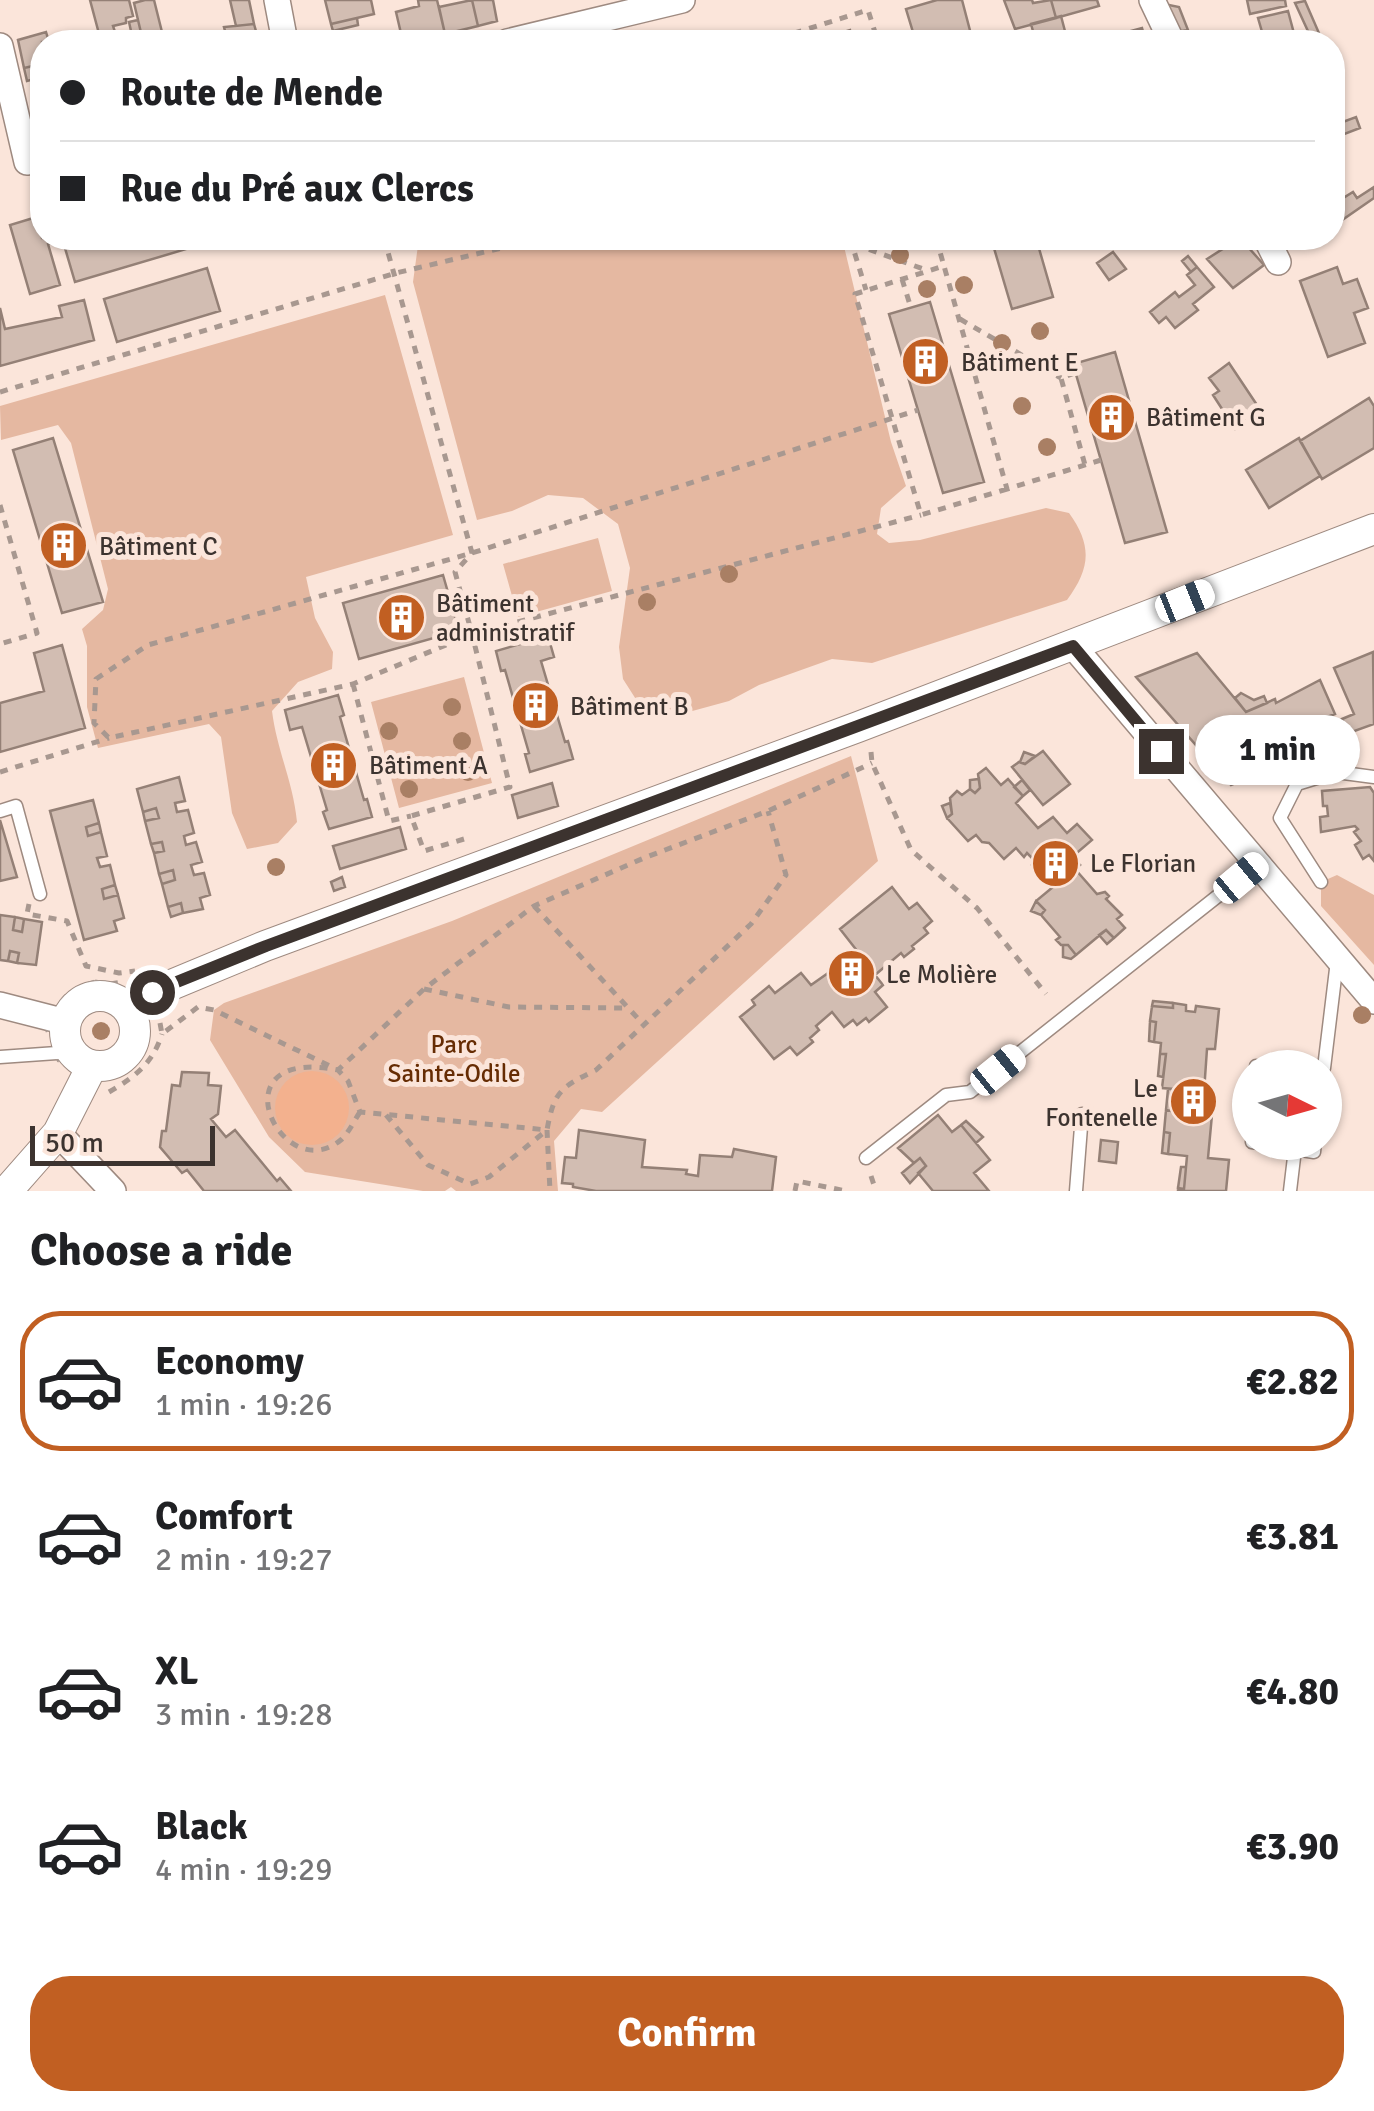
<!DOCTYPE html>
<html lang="en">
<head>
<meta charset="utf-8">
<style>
	body { margin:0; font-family:Signika,sans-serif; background:#f6f6f6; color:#202124; height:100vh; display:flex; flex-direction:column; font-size:38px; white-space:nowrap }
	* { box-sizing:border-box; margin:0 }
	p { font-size:32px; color:#757577 }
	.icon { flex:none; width:55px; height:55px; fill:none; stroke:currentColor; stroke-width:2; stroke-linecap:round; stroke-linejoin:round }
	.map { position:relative; height:1191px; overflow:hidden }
	.side { display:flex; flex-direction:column; background:#fff; flex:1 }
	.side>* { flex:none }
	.guide { position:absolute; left:30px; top:30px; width:1315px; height:220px; border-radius:40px; box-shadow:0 2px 8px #0004; display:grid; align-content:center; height:220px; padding:0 30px; background:#fff }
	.needle { width:65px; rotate:95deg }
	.controls { position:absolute; left:1232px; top:1050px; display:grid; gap:20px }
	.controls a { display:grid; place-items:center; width:110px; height:110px; border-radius:50%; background:#fff; box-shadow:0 2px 8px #0004; font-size:50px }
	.scale { position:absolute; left:30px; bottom:25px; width:185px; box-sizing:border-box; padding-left:10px; border:5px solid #3c332f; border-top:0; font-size:28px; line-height:35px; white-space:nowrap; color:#3c332f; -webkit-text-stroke:8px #fbe5da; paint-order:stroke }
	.end { position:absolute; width:45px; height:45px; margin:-22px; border:12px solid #3c332f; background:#fff; box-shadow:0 0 0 5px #fff }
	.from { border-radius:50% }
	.bubble { position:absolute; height:70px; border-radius:35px; background:#fff; box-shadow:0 2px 8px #0004; font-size:32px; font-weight:700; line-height:70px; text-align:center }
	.car { position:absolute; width:30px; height:60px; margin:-30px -15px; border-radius:12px; box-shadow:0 0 8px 2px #0007; background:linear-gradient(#fff 24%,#345 0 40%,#fff 0 76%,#345 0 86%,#fff 0) }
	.guide b { display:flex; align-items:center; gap:35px; height:95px; font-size:38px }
	.guide b+b { border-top:2px solid #e0e0e0 }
	.guide i { width:25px; height:25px; background:#202124 }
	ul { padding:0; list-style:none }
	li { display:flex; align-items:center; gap:30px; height:140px; margin:0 20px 15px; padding:0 10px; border:5px solid transparent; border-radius:40px }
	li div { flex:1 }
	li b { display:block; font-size:38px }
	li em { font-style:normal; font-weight:700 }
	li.selected { border-color:#c15f22 }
	li>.icon { width:90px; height:90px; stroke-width:1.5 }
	h2 { padding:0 30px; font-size:45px; line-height:120px }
	.action { display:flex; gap:20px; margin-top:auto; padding:20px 30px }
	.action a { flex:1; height:115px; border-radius:40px; background:#c15f22; color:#fff; font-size:40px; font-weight:700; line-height:115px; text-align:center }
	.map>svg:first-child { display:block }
	.green { fill:#e5b8a1 }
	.water { fill:#f3b18e }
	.building { fill:#d2bdb2; stroke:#948076; stroke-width:2.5 }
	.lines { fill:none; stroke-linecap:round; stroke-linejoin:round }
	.service-casing { stroke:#9e8a80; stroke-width:15 }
	.minor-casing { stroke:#9e8a80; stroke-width:28 }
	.tertiary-casing { stroke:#9e8a80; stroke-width:32 }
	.path { stroke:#a89890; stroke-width:5; stroke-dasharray:8 8; stroke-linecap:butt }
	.service { stroke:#fff; stroke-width:12 }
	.minor { stroke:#fff; stroke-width:25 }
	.tertiary { stroke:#fff; stroke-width:30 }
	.tree { fill:#a97f64 }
	.route { stroke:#3c332f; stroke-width:12 }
	.labels { text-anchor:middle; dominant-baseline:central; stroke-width:10; stroke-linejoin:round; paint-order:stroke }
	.poi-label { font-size:25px; fill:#3c332f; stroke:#fbe5da; text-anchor:start }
	.park-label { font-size:25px; fill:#662c03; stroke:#fbe5da }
</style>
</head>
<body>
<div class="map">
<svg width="1374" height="1191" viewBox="0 0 1374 1191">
	<rect width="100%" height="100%" fill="#fbe5da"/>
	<!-- green -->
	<path class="green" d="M419 238H842L891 442 906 486 881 508 877 534 889 543 920 540 1046 508 1069 513C1093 546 1090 569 1067 600L872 663 832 659 759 685 729 701 685 713 646 715 623 679 619 647 630 568 618 524 583 498 548 495 512 511 477 520 413 282Z
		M385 295 453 535 306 577 315 618 333 652 332 669 298 682 272 711C277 751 293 781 297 822L278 843 247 849 232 813 221 737 209 724 98 748 87 707V646L82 629 103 610 108 589 71 443 58 425 1 440 0 406Z
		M598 538 612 591 518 617 503 564Z
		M464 677 492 783 399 808 371 702Z
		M851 756 878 861 602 1112 581 1109 554 1141 558 1191H456L451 1187 445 1191H423L305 1172 269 1137 210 1040 214 1010 224 1003 452 921Z
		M1337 875 1374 895V965L1321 906V882Z"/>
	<!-- water -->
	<path class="water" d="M275 1108a37 37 0 1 1 74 0a37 37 0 1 1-74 0Z"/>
	<!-- building -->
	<path class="building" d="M90 0H129L133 16 126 18V23L113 26 118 41 94 42 91 33 98 30Z
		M145 0H154L162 32 142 37 134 3Z
		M230 0H249L254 24 236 26Z
		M325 0H371L374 14 331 24Z
		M418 0H437L445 34 403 42 396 12 419 6Z
		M472 0H493L497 21 478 26Z
		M472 0 478 26 445 34 439 7Z
		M937 0H962L973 42H916L906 9Z
		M1004 0H1032L1033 3 1051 0 1056 18 1015 29Z
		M1051 0H1097L1099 6 1056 18Z
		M1247 0H1285L1286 6 1250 14Z
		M1305 1 1322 40 1313 42 1295 3Z
		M1164 4 1179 7 1188 30 1177 32Z
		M1288 11 1296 41 1265 42 1258 18Z
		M1061 16 1066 35 1036 42 1031 24Z
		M357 18 358 25 333 31 331 24Z
		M138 20 142 37 133 40 129 22Z
		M254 24 259 42H228L224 27Z
		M1142 28 1146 42H1090Z
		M850 30 853 42H811Z
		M46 32 49 42H42V64L24 68 18 40Z
		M162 32 164 42H144L142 37Z
		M42 64V77L27 81 24 68Z
		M1335 104 1340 123 1356 117 1360 128 1334 138Z
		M1374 187V198L1332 227V205L1353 192 1357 198Z
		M40 216 42 238H62L48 244 60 285 30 294 10 225Z
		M62 238H191L193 247 75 282Z
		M991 238H1036L1053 297 1012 309Z
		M1240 238 1264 265 1233 288 1207 259Z
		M1113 252 1126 269 1109 280 1097 263Z
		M1188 256 1197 267 1191 272 1182 261Z
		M1197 267 1214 287 1193 304 1198 310 1175 328 1166 317 1159 323 1150 312 1175 292 1179 297 1195 285 1187 275Z
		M1337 267 1343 284 1357 279 1368 308 1354 313 1365 343 1328 357 1300 281Z
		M207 268 220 311 117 342 104 299Z
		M84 300 94 340 0 366V308L5 329 62 317 59 306Z
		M930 302 984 482 943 493 889 314Z
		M1115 352 1167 532 1125 543 1073 364Z
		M1229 363 1261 411 1235 429 1213 395 1219 391 1209 378Z
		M1369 398 1374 406V448L1322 479 1300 441Z
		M53 438 103 602 62 613 13 450Z
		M1299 438 1320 476 1269 508 1246 470Z
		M443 575 459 631 359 659 343 603Z
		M548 636 554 657 541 661 565 742 568 741 573 759 530 772 525 754 529 753 505 670 501 671 496 651Z
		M62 645 85 728 0 752V703L44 691 34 653Z
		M1373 652 1374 724 1349 733 1342 719 1354 714 1334 668Z
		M1197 653 1246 712 1275 699 1276 703 1320 680 1335 714 1322 719 1332 742 1231 785 1136 677Z
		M1241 693 1254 700 1264 696 1267 703 1246 712 1235 698Z
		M338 695 344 715 340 717 364 800 367 799 372 817 329 829 323 812 327 810 302 727 290 730 285 710Z
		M1043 751 1070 784 1043 805 1012 767 1019 762 1025 764Z
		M1024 752 1035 756 1025 764 1020 762Z
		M986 768 1001 785 1008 779 1023 796 1016 803 1038 828 1053 817 1067 833 1077 824 1092 840 1072 857 1080 865 1075 869 1097 894 1105 892 1109 896 1106 899 1122 915 1117 919 1125 928 1114 938 1106 930 1076 955 1068 945H1061L1056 940 1060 937 1041 915 1045 910 1036 901 1053 887 1048 879 1051 875 1044 867 1038 871 1032 865 1035 861 1027 853 1024 857 1016 848 1004 859 989 843 982 842 976 835 968 841 947 818 952 814 950 798 957 791 962 795 970 789 975 793 980 788 978 774Z
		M179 777 185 801 175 803 177 812 188 810 194 833 184 836 186 845 196 842 202 862 191 865 194 875 204 873 210 895 200 898 203 909 183 913 181 903 168 907 162 884 175 880 173 870 159 874 154 853 164 851 162 842 151 844 145 821 159 818 156 808 143 812 137 789Z
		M979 779 980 788 975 793 970 789V780Z
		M1022 780 1030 790 1023 796 1014 787Z
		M552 783 558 806 518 818 512 795Z
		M1370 787 1374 793V861L1369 855 1363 859 1355 845 1361 841 1354 832 1358 829 1355 826 1321 832 1320 817 1328 816 1327 806H1323L1322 791Z
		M93 800 99 823 86 827 88 836 101 832 107 856 97 858 100 867 110 865 115 885 102 889 104 899 118 895 124 918 114 921 117 931 84 940 50 811Z
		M950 803 952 814 947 818 942 806Z
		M156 808 159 818 145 821 143 812Z
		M0 820 17 877 0 881Z
		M99 823 101 832 88 836 86 827Z
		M400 827 406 849 340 869 333 846Z
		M162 842 164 851 154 853 151 844Z
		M1044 867 1051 875 1048 879 1037 876Z
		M173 870 175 880 162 884 159 874Z
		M342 877 345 887 334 891 331 882Z
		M115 885 118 895 104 899 102 889Z
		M892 887 909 909 917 903 932 921 924 928 928 933 912 946 914 949 904 957 901 953 875 975 883 985 875 992 887 1007 869 1022 866 1018 857 1025 853 1020 844 1027 832 1012 816 1026 819 1030 810 1038 813 1042 797 1055 790 1047 774 1059 740 1017 755 1005 752 1000 769 986 775 993 801 973 811 985 858 952 840 929Z
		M1036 901 1045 910 1041 915 1031 911Z
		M181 903 183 913 171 917 168 907Z
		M0 915 15 917 13 930 22 932 24 919 42 922 36 965 17 963 19 953 10 951 8 961 0 960Z
		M15 917 24 919 22 932 13 930Z
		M1106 930 1114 938 1107 944 1099 935Z
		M1063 945H1068L1076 955 1071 959 1063 957Z
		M10 951 19 953 17 963 8 961Z
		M1153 1001 1173 1003V1008L1152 1006Z
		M1173 1003 1186 1005V1011L1195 1012 1196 1006 1219 1009 1215 1049H1207L1204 1092 1214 1093 1208 1158 1229 1160 1226 1191H1178V1188L1184 1189 1187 1156 1168 1154 1170 1133 1164 1132 1166 1110 1171 1111 1174 1089 1162 1088 1166 1054H1160L1161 1043 1154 1042 1156 1022 1150 1021 1152 1006 1173 1008Z
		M1150 1021 1156 1022 1154 1042 1149 1041Z
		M1160 1054H1166L1163 1077 1158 1076Z
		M182 1072 209 1073 208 1085 221 1086 218 1114 211 1119 226 1137 235 1130 277 1181 280 1178 291 1191H204L187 1170 182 1173 160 1147 162 1131H166L172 1085 180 1086Z
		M1168 1089H1174L1171 1111 1166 1110Z
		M938 1115 952 1132 961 1125 990 1160 974 1173 989 1191H933L918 1173 926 1166 920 1158 914 1163 898 1148Z
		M966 1121 983 1137 976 1143 961 1125Z
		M579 1130 645 1140 642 1167 687 1170 686 1174 698 1176 700 1155 732 1157 734 1149 776 1157 772 1191H596L573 1187V1184L562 1183 565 1157 576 1158Z
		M1164 1132 1170 1133 1168 1154 1162 1153Z
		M1101 1140 1118 1142 1116 1163 1099 1161Z
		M920 1158 926 1166 910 1183 902 1173Z
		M1181 1167H1186L1184 1189 1178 1188Z"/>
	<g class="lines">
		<defs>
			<path id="service" d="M0 811 16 806 40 894
				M1321 882 1280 818 1297 784 1336 772 1374 777
				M0 1057 71 1052
				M1256 1068V1066
				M1324 1068 1337 961
				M1252 1142 1314 1152 1315 1142
				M866 1158 946 1095 970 1092 1257 865
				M1076 1191 1082 1114
				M1290 1191 1295 1149"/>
			<path id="minor" d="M277 0 285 42
				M1152 0 1172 42
				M507 42 682 0
				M0 46 27 162
				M1266 238 1278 262
				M1073 646 1374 1001
				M0 1005 66 1022
				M58 1133 113 1191"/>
			<path id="tertiary" d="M65 1031a35 35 0 1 1 70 0a35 35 0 1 1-70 0Z
				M131 1012 152 993 265 946 858 727 1374 529
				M7 1191 58 1133 92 1066"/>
		</defs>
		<!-- service casing -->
		<use href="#service" class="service-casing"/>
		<!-- minor casing -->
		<use href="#minor" class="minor-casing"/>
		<!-- tertiary casing -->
		<use href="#tertiary" class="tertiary-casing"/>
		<!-- path -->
		<path class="path" d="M788 42 785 36 868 10 878 42
			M384 238 472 553 455 572 472 634 921 515
			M850 238 866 290
			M936 238 944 266
			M855 243 876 238
			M854 244 926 270
			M902 279 911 308
			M960 319 1061 378
			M1075 373 1061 378 1085 465
			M0 392 396 273 544 238
			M1007 489 921 515 855 294 944 266 1007 489 1101 460
			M0 505 37 633 0 644
			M353 684 389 821 411 816
			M871 752 872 763 911 850 977 908 1046 994
			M0 772 109 738
			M464 839 424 851 411 816 510 787 472 634 353 684 109 738 94 723 96 679 148 645 472 553 918 410
			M29 904 27 914 67 921 86 966 119 973 135 971
			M534 906 644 1025
			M95 982C176 993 149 1086 88 1075 77 1073 68 1065 59 1060L55 1041 48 1031C61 1000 61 993 95 982Z
			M110 984 122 982
			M424 989 509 1007 628 1008
			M160 1023 162 1034 198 1007 214 1010 338 1070 424 989 534 906 644 858 768 811 872 763
			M109 1092C135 1077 153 1063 162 1034
			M360 1112C354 1121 349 1132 342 1139 282 1191 212 1045 338 1070L348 1081 360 1112 547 1130C554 1091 561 1087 596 1070L751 924 786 875 768 811
			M386 1115 428 1165 470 1184 489 1177 547 1130
			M547 1130 550 1191
			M871 1176 876 1191
			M795 1191 797 1181 846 1191"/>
		<!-- service -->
		<use href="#service" class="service"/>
		<!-- minor -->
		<use href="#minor" class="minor"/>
		<!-- tertiary -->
		<use href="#tertiary" class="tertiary"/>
	</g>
	<!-- trees -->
	<g class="tree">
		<circle cx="900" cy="255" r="9"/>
		<circle cx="964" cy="285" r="9"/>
		<circle cx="927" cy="289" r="9"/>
		<circle cx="1040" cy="331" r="9"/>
		<circle cx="1002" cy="343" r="9"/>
		<circle cx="1022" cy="406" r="9"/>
		<circle cx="1047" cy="447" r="9"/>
		<circle cx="729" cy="574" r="9"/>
		<circle cx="647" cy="602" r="9"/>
		<circle cx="452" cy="707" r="9"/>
		<circle cx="389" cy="731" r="9"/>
		<circle cx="462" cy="741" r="9"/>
		<circle cx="398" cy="764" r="9"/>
		<circle cx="468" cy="772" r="9"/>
		<circle cx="409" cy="789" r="9"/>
		<circle cx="276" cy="867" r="9"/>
		<circle cx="1362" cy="1015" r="9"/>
		<circle cx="101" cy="1031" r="9"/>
	</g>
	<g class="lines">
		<!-- route -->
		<path class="route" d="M152 992 266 946 1073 646 1161 751"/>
	</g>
	<!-- icons -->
	<defs>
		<symbol id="building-disc" viewBox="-11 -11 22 22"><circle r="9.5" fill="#c15f22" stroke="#fbe5da"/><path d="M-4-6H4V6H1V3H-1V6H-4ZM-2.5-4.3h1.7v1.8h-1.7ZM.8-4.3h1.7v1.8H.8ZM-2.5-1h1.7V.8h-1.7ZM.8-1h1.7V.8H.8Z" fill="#fff"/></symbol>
	</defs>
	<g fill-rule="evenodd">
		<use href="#building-disc" x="898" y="334" width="55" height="55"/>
		<use href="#building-disc" x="1084" y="390" width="55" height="55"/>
		<use href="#building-disc" x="36" y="518" width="55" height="55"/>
		<use href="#building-disc" x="374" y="590" width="55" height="55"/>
		<use href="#building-disc" x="508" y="678" width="55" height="55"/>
		<use href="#building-disc" x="306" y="738" width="55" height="55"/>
		<use href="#building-disc" x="1028" y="836" width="55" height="55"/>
		<use href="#building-disc" x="824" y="946" width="55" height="55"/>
		<use href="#building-disc" x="1166" y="1074" width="55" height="55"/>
	</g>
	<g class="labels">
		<!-- poi labels -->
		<g class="poi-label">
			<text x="961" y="362">Bâtiment E</text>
			<text x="1146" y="417">Bâtiment G</text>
			<text x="99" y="546">Bâtiment C</text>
			<text x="436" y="603">Bâtiment<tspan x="436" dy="29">administratif</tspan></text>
			<text x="570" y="706">Bâtiment B</text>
			<text x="369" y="765">Bâtiment A</text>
			<text x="1090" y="863">Le Florian</text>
			<text x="886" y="974">Le Molière</text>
			<text x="1158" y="1088" text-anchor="end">Le<tspan x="1158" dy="29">Fontenelle</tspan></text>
		</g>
		<!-- park labels -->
		<g class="park-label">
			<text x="454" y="1044">Parc<tspan x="454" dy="29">Sainte-Odile</tspan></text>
		</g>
	</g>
</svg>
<div class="controls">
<a><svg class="needle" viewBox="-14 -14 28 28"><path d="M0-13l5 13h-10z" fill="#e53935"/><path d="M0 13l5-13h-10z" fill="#757577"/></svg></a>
</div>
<div class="scale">50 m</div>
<i class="end from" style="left:152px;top:992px"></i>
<i class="end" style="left:1161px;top:751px"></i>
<div class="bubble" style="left:1195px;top:715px;width:165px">1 min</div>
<i class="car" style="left:1185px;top:601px;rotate:68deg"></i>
<i class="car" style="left:1241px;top:878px;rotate:50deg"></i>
<i class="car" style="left:998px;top:1070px;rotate:51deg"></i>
<div class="guide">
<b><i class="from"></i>Route de Mende</b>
<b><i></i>Rue du Pré aux Clercs</b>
</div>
</div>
<section class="side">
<h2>Choose a ride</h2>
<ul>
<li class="selected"><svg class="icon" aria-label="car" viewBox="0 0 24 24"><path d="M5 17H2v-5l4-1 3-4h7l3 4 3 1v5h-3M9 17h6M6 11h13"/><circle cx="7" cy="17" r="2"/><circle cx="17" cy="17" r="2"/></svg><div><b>Economy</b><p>1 min · 19:26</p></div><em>€2.82</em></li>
<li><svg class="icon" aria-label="car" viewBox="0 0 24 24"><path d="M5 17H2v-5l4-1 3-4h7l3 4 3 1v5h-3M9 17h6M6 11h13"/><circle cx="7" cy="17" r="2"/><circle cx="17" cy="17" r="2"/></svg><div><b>Comfort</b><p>2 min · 19:27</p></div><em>€3.81</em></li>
<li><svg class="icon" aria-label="car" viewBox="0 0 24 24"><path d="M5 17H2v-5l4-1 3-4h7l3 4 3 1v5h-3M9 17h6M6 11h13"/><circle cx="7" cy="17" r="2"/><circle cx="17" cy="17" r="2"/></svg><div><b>XL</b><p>3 min · 19:28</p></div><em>€4.80</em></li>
<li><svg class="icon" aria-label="car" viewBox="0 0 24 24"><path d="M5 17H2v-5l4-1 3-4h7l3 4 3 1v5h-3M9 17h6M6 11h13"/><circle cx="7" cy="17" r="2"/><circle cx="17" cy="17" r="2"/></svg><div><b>Black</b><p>4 min · 19:29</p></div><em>€3.90</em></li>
</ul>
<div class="action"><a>Confirm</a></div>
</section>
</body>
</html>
